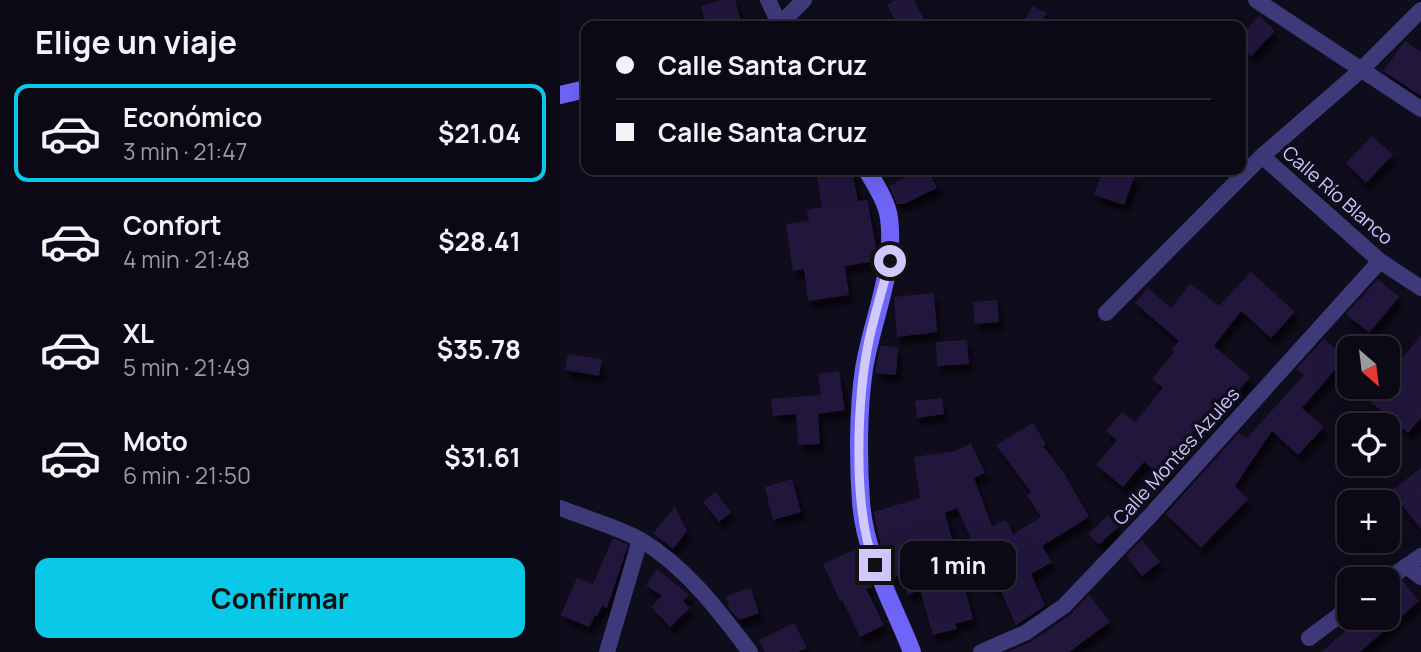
<!DOCTYPE html>
<html lang="es">
<head>
<meta charset="utf-8">
<style>
	body { margin:0; font-family:Manrope,sans-serif; background:#14121e; color:#f1f3f6; height:100vh; display:flex; flex-direction:column; font-size:26px; white-space:nowrap }
	* { box-sizing:border-box; margin:0 }
	p { font-size:23px; color:#9a9aa0 }
	.icon { flex:none; width:38px; height:38px; fill:none; stroke:currentColor; stroke-width:2; stroke-linecap:round; stroke-linejoin:round }
	.map { position:relative; flex:1; overflow:hidden }
	.drawer { display:flex; flex-direction:column; background:#0b0915; width:560px }
	.drawer>* { flex:none }
	.hud { position:absolute; left:21px; top:21px; width:665px; height:154px; border-radius:14px; box-shadow:0 7px 28px #0002,0 0 0 2px #2b2a34; display:grid; align-content:center; height:154px; padding:0 35px; background:#0b0915 }
	.needle { width:46px; rotate:152deg }
	.buttons { position:absolute; left:777px; top:336px; display:grid; gap:14px }
	.buttons a { display:grid; place-items:center; width:63px; height:63px; border-radius:14px; background:#0b0915; box-shadow:0 7px 28px #0002,0 0 0 2px #2b2a34; font-size:35px }
	.end { position:absolute; width:32px; height:32px; margin:-16px; border:9px solid #d1c9fd; background:#111; box-shadow:0 0 0 4px #111 }
	.from { border-radius:50% }
	.bubble { position:absolute; height:49px; border-radius:14px; background:#0b0915; box-shadow:0 7px 28px #0002,0 0 0 2px #2b2a34; font-size:23px; font-weight:700; line-height:49px; text-align:center }
	.hud b { display:flex; align-items:center; gap:24px; height:66px; font-size:26px }
	.hud b+b { border-top:2px solid #2b2a34 }
	.hud i { width:18px; height:18px; background:#f1f3f6 }
	ul { padding:0; list-style:none }
	li { display:flex; align-items:center; gap:21px; height:98px; margin:0 14px 10px; padding:0 21px; border:4px solid transparent; border-radius:14px }
	li div { flex:1 }
	li b { display:block; font-size:26px }
	li em { font-style:normal; font-weight:700 }
	li.selected { border-color:#0ac8e7 }
	li>.icon { width:63px; height:63px; stroke-width:1.5 }
	h2 { padding:0 35px; font-size:32px; line-height:84px }
	.button { display:flex; gap:14px; margin-top:auto; padding:14px 35px }
	.button a { flex:1; height:80px; border-radius:14px; background:#0ac8e7; color:#111; font-size:28px; font-weight:700; line-height:80px; text-align:center }
	main { display:flex; flex:1; min-height:0 }
	.map>svg:first-child { display:block }
	.building { fill:#21193c; filter:url(#shadow) }
	.lines { fill:none; stroke-linecap:round; stroke-linejoin:round }
	.street { stroke:#3e3979; stroke-width:16 }
	.secondary { stroke:#6e65f8; stroke-width:18 }
	.route { stroke:#d1c9fd; stroke-width:9 }
	.labels { text-anchor:middle; dominant-baseline:central; stroke-width:7; stroke-linejoin:round; paint-order:stroke }
	.street-label { font-size:19px; fill:#d1c9fd; stroke:#0f0c1c }
</style>
</head>
<body>
<main>
<section class="drawer">
<h2>Elige un viaje</h2>
<ul>
<li class="selected"><svg class="icon" aria-label="car" viewBox="0 0 24 24"><path d="M5 17H2v-5l4-1 3-4h7l3 4 3 1v5h-3M9 17h6M6 11h13"/><circle cx="7" cy="17" r="2"/><circle cx="17" cy="17" r="2"/></svg><div><b>Económico</b><p>3 min · 21:47</p></div><em>$21.04</em></li>
<li><svg class="icon" aria-label="car" viewBox="0 0 24 24"><path d="M5 17H2v-5l4-1 3-4h7l3 4 3 1v5h-3M9 17h6M6 11h13"/><circle cx="7" cy="17" r="2"/><circle cx="17" cy="17" r="2"/></svg><div><b>Confort</b><p>4 min · 21:48</p></div><em>$28.41</em></li>
<li><svg class="icon" aria-label="car" viewBox="0 0 24 24"><path d="M5 17H2v-5l4-1 3-4h7l3 4 3 1v5h-3M9 17h6M6 11h13"/><circle cx="7" cy="17" r="2"/><circle cx="17" cy="17" r="2"/></svg><div><b>XL</b><p>5 min · 21:49</p></div><em>$35.78</em></li>
<li><svg class="icon" aria-label="car" viewBox="0 0 24 24"><path d="M5 17H2v-5l4-1 3-4h7l3 4 3 1v5h-3M9 17h6M6 11h13"/><circle cx="7" cy="17" r="2"/><circle cx="17" cy="17" r="2"/></svg><div><b>Moto</b><p>6 min · 21:50</p></div><em>$31.61</em></li>
</ul>
<div class="button"><a>Confirmar</a></div>
</section>
<div class="map">
<svg width="861" height="652" viewBox="0 0 861 652">
	<defs>
		<filter id="shadow"><feDropShadow dx="4.5" dy="8" stdDeviation="2" flood-color="#0009"/></filter>
	</defs>
	<rect width="100%" height="100%" fill="#0f0c1c"/>
	<!-- building -->
	<path class="building" d="M163 0H175L182 26H147L141 6Z
		M336 0H354L368 26H338L327 5Z
		M472 6 487 13 480 26H462Z
		M699 16 715 31 691 56 681 46V36Z
		M845 41 861 52V96L823 71Z
		M812 136 833 155 806 183 786 163Z
		M265 170H292L298 201 307 200 318 256 317 261 285 266 289 295 248 301 244 269 233 271 226 224 249 221 247 210 262 207 257 175 267 173Z
		M361 170H368L377 188 344 204H337L329 186Z
		M543 170H559L575 175 564 205 534 195Z
		M691 272 735 312 711 338 681 311 654 346 690 377 649 426 642 420 614 454 624 463 607 481 584 462 563 487 536 465 557 440 546 431 562 412 575 422 603 388 592 379 615 351 612 349 619 341 575 303 588 288 611 308 630 284 659 306Z
		M818 279 839 297 809 333 786 314Z
		M374 293 377 332 337 337 334 297Z
		M437 300 439 322 415 324 413 302Z
		M861 335V418L848 433 808 400 819 387H828V376Z
		M764 339 786 357 742 408 764 427 738 455 712 431 675 486 688 499 641 548 606 514 679 433 687 438 744 375 736 369Z
		M407 340 409 364 377 366 376 342Z
		M320 346 338 347 336 375 315 373Z
		M8 354 42 359 39 376 5 370Z
		M279 371 285 410 258 414 260 444 238 445 236 414 213 416 211 399 261 395 258 374Z
		M382 398 384 414 357 418 355 401Z
		M473 423 486 444 483 446 504 473 529 517 482 546 492 562 471 574 485 606 456 625 440 589 435 591 397 508 385 513 413 619 395 624 397 629 373 635 360 589 348 595 339 575 333 578 319 538 314 512 360 498 354 457 396 451 411 443 425 473 414 478 432 526 446 520 453 534 481 517 467 495 471 492 436 445Z
		M861 468V529L831 491Z
		M232 479 241 512 213 520 205 487Z
		M155 492 171 512 159 522 143 502Z
		M115 507 127 531 113 549 93 533Z
		M548 515 558 527 539 545 528 534Z
		M53 538 68 545 47 608 42 606 37 616 35 615 29 627 1 615 17 578 33 584Z
		M582 540 600 562 582 576 566 556Z
		M298 548 312 587 306 589 324 625 300 637 282 600 280 601 263 564Z
		M97 569 129 595 123 601 130 608 110 627 91 607 102 596 86 585Z
		M843 581 859 601 800 652H761L801 618H828V589Z
		M191 588 199 613 179 620 169 608 166 596Z
		M529 595 550 622 509 652H447L471 642 510 615Z
		M234 623 247 648 238 652H205L199 640Z"/>
	<g class="lines">
		<!-- street -->
		<path class="street" d="M208 0 219 23
			M696 0 861 109
			M218 26 244 0
			M702 156 820 261 861 288
			M546 313 702 156 801 70 861 10
			M0 508C25 518 58 527 81 540 126 567 159 611 190 652
			M846 566 861 577
			M828 579 861 556
			M749 638 789 608
			M47 652 80 540
			M421 652 465 633 504 606 589 517 820 261"/>
		<!-- secondary -->
		<path class="secondary" d="M0 95 26 89
			M307 170C315 184 327 202 329 218 336 270 312 319 304 369 298 409 298 462 301 502 305 556 333 603 352 652"/>
	</g>
	<g class="lines">
		<!-- route -->
		<path class="route" d="M315 565C292 510 297 398 309 340 315 313 323 287 330 261"/>
	</g>
	<g class="labels">
		<!-- street labels -->
		<g class="street-label">
			<text transform="translate(778 195) rotate(41)">Calle Río Blanco</text>
			<text transform="translate(616 456) rotate(-48)">Calle Montes Azules</text>
		</g>
	</g>
</svg>
<div class="buttons">
<a><svg class="needle" viewBox="-14 -14 28 28"><path d="M0-13l5 13h-10z" fill="#e53935"/><path d="M0 13l5-13h-10z" fill="#9a9aa0"/></svg></a>
<a><svg class="icon" aria-label="locate" viewBox="0 0 24 24"><circle cx="12" cy="12" r="6"/><path d="M12 2v4M12 18v4M2 12h4M18 12h4"/></svg></a>
<a>+</a>
<a>−</a>
</div>
<i class="end from" style="left:330px;top:261px"></i>
<i class="end" style="left:315px;top:565px"></i>
<div class="bubble" style="left:340px;top:541px;width:116px">1 min</div>
<div class="hud">
<b><i class="from"></i>Calle Santa Cruz</b>
<b><i></i>Calle Santa Cruz</b>
</div>
</div>
</main>
</body>
</html>
